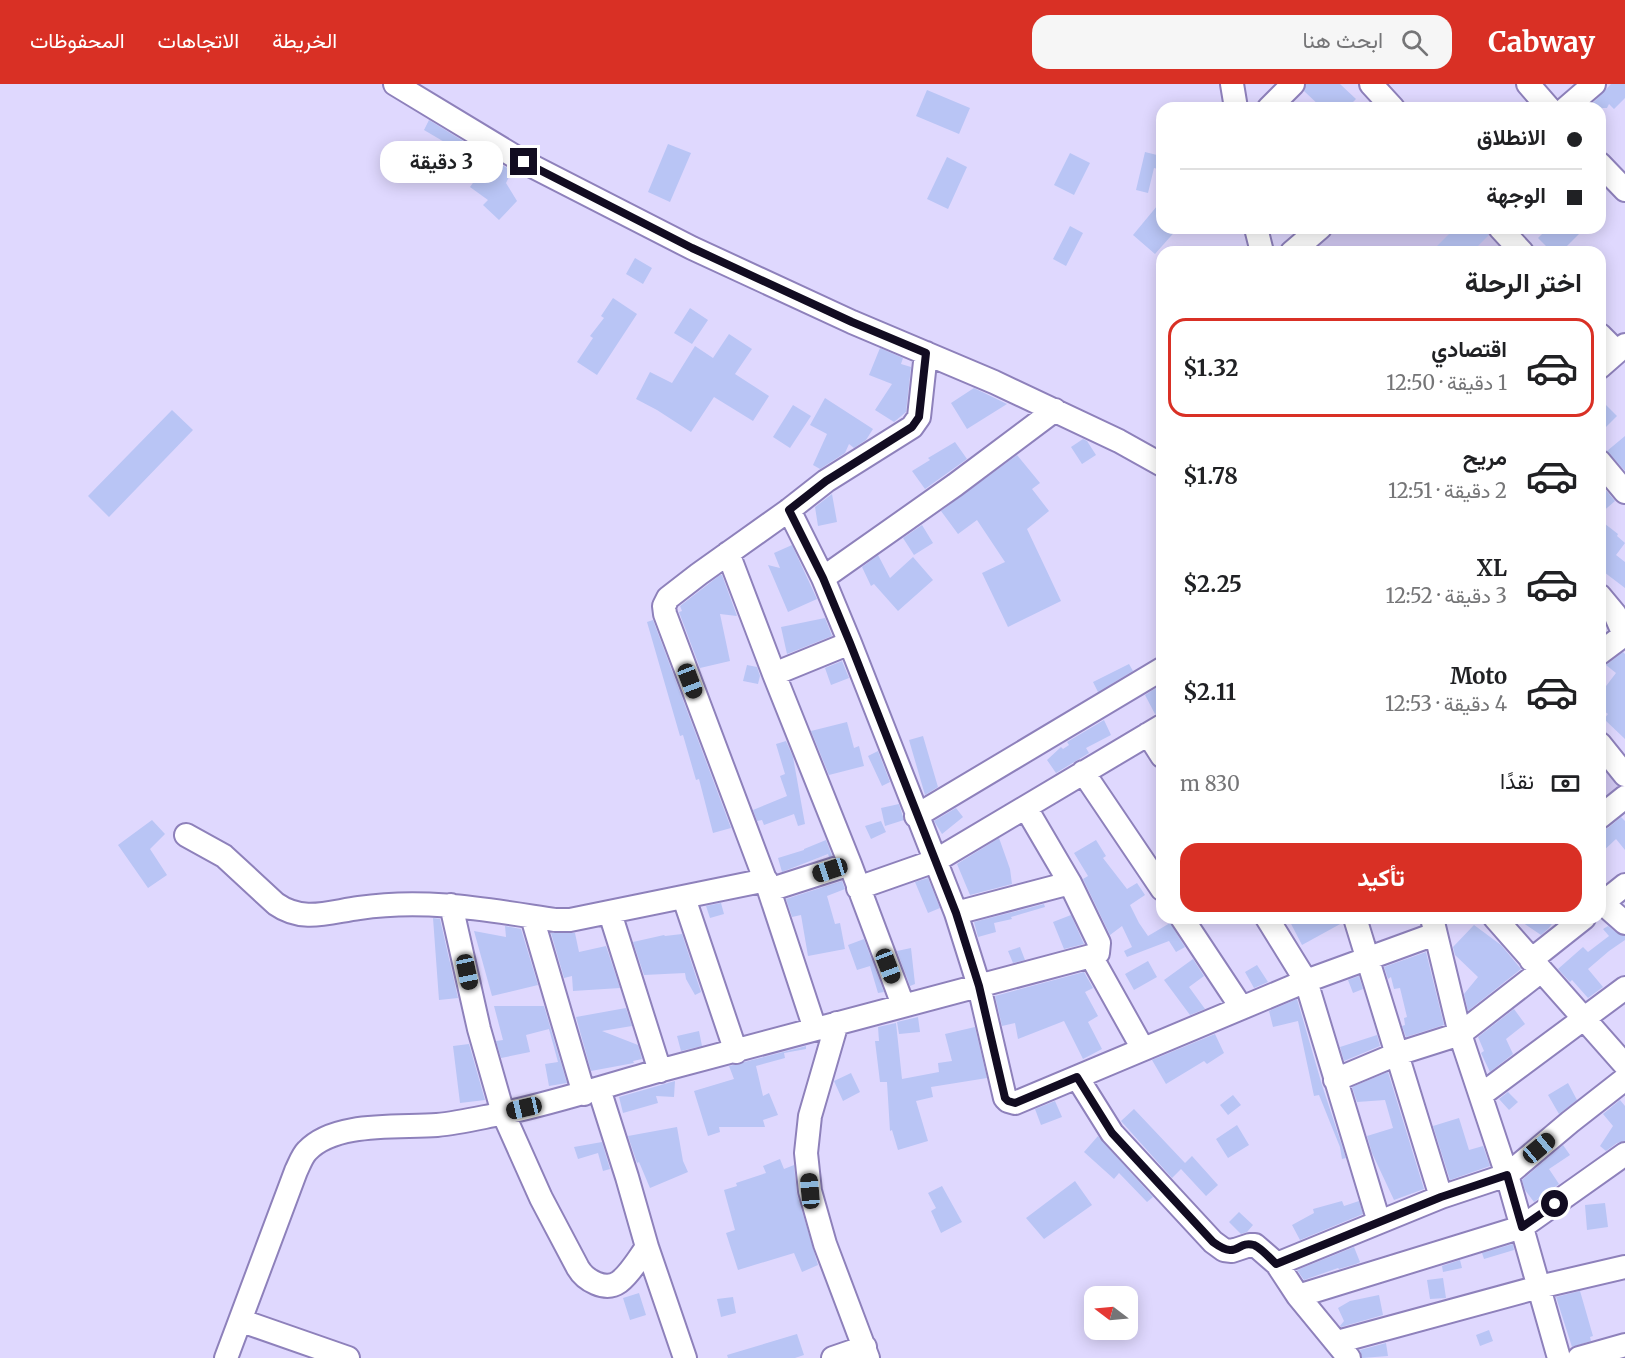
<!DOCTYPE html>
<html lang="ar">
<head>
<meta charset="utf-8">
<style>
	body { margin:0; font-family:Merriweather,Vazirmatn,serif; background:#f6f6f6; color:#202124; direction:rtl; height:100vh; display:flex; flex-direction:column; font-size:22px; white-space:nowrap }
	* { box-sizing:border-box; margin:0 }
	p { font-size:20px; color:#757577 }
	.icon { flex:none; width:33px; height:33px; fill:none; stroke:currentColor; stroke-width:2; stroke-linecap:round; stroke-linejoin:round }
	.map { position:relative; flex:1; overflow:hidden; direction:ltr }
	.drawer { position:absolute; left:1156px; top:162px; width:450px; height:678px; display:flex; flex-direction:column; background:#fff; border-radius:18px; box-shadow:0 3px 15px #0003; direction:rtl }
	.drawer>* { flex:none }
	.guide { position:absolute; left:1156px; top:18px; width:450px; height:132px; border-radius:18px; box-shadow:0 3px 15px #0003; direction:rtl; display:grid; align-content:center; height:132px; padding:0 24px; background:#fff }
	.needle { width:39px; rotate:286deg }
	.controls { position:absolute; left:1084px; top:1202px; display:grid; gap:12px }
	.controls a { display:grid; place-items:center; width:54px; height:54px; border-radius:12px; background:#fff; box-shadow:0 3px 15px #0003; font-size:30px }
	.end { position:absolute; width:27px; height:27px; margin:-14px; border:8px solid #120c21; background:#fff; box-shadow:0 0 0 3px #fff }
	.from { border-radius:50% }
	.bubble { position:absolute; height:42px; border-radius:18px; background:#fff; box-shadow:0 3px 15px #0003; font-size:20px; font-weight:700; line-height:42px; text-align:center; direction:rtl }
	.car { position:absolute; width:18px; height:36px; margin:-18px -9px; border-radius:8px; box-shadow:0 0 4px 2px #0007; background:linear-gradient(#222 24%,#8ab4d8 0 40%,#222 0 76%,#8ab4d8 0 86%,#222 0) }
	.guide b { display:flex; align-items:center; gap:21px; height:57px; font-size:22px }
	.guide b+b { border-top:2px solid #e0e0e0 }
	.guide i { width:15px; height:15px; background:#202124 }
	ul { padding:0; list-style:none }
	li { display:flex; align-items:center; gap:18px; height:99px; margin:0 12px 9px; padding:0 12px; border:3px solid transparent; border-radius:18px }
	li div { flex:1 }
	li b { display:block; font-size:22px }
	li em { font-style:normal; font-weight:700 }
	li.selected { border-color:#d93025 }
	li>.icon { width:54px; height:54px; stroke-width:1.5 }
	h2 { padding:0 24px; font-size:27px; line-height:72px }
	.pay { display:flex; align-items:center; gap:15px; height:66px; padding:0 24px; font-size:22px }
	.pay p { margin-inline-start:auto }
	.button { display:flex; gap:12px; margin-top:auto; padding:12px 24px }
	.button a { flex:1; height:69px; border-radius:18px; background:#d93025; color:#fff; font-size:24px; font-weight:700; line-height:69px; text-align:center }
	header { display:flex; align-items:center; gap:36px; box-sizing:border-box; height:84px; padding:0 30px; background:#d93025; color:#fff }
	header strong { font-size:28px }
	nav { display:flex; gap:33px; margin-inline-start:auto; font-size:21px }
	.search { width:420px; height:54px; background:#f6f6f6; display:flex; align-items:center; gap:15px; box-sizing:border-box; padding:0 21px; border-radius:18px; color:#757577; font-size:22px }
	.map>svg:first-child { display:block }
	.built { fill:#d1c8f1 }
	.building { fill:#b9c5f5 }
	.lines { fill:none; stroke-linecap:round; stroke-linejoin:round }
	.minor-casing { stroke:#8e81bb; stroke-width:26 }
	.minor { stroke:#fff; stroke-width:22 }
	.route { stroke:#120c21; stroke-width:8 }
</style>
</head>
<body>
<header>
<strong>Cabway</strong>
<div class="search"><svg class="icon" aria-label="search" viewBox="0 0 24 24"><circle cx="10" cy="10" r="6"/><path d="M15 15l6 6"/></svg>ابحث هنا</div>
<nav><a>الخريطة</a><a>الاتجاهات</a><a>المحفوظات</a></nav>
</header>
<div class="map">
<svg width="1625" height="1274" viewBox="0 0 1625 1274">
	<rect width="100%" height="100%" fill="#dfd8fe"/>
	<!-- built -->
	<path class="built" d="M1334 144H1490L1512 168H1307Z
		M1601 671 1625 703 1601 722Z"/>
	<!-- building -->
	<path class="building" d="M1306 0H1340L1356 15 1347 24H1322L1304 7Z
		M1611 0H1625V14L1614 25 1609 20 1607 24H1588Z
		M927 6 970 24 959 50 916 32Z
		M429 36 512 87 506 99 517 117 499 136 483 121 488 116 470 103 485 82 424 46Z
		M668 60 691 69 670 118 648 108Z
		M1145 68 1161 72 1158 85 1154 84 1148 109 1136 106Z
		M1070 69 1090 79 1074 111 1054 101Z
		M947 73 967 83 948 125 927 115Z
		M1162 116V144H1178L1155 170 1133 151Z
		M1070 142 1083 149 1066 182 1053 175Z
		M1455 144H1482L1489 151 1472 168H1431Z
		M1548 144H1585L1561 168H1552L1538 154Z
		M635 174 652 184 643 200 626 190Z
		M613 214 637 230 597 291 577 278 593 254 590 252 604 234 601 232Z
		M690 224 708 236 692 260 674 249Z
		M729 250 752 265 735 290 769 312 753 337 714 313 691 348 657 326 636 315 650 288 672 299 695 262 713 274Z
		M880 264 903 274 901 280 911 283 906 328 894 338 875 326 892 300 869 291Z
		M974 304 1007 320 967 345 951 319Z
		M825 314 873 345 866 356 854 364 849 360 845 369 820 385 813 381 827 350 810 341Z
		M1600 315 1617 332 1600 349Z
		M793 321 811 332 790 364 773 353Z
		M172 326 193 346 109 433 88 412Z
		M1625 352V387L1607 367Z
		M1083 355 1087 357 1096 371 1082 380 1071 363Z
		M955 358 967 375 925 405 912 387 930 376 928 374Z
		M1017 371 1040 399 1032 405 1049 427 1027 445 1061 517 1008 543 982 489 1005 478 977 436 958 450 941 427Z
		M1604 404 1615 417 1600 430V407Z
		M832 410 837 438 818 442 815 423Z
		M1600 436 1618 450 1617 452 1625 459 1616 471 1625 478V504L1600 485Z
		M922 441 933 459 914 471 903 454Z
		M792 461 817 515 788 528 768 481 780 484 774 469Z
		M878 471 890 494 913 473 933 496 898 527 874 500 871 502 862 483Z
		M720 491H722L737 532 720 530 730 577 700 584 679 528 682 527 680 522Z
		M825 534 832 552 787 570 781 543Z
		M653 536 731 744 713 749 699 695 696 696 683 651 680 652 647 538Z
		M1623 568 1625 570V655L1604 635 1608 630 1600 624V610L1616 589 1606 581Z
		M842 577 849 594 831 601 825 584Z
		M1129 580 1133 587 1098 608 1093 598Z
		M747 581 757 583 760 592 758 600 743 597Z
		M1162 600V629L1155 630 1145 611Z
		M1104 636 1111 651 1086 664 1089 669 1056 689 1047 676 1061 663 1063 665 1069 661 1067 658Z
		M847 638 854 664 859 662 864 682 829 691 811 647Z
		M923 652 938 703 925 711 909 656Z
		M786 657 793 673 805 740 798 742 794 730 764 741 762 736 757 737 753 726 787 712 780 692 785 690 776 660Z
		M878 667 890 698 882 702 868 672Z
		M899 720 904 736 885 742 881 724Z
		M956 724 963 733 942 750 934 737Z
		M1621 733 1625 737V766L1616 755 1600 770V746L1608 744Z
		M152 736 165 750 150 765 167 791 148 804 118 761Z
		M881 737 886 748 871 755 865 742Z
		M999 754 1010 785 1012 800 970 811 957 780Z
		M826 756 832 772 829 773 828 770 782 788 778 774 804 766V765Z
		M1096 756 1106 772 1103 774 1127 805 1137 799 1145 811 1130 821 1139 839 1148 852 1170 839 1185 863 1176 868 1169 857 1127 873 1124 867 1132 863 1122 842 1110 851 1083 795 1088 792 1074 769Z
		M928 794 940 824 928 829 915 798Z
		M842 797 845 805 827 812 835 840 840 839 845 865 808 872 801 831 792 833 786 815Z
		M721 819 724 830 710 834 706 822Z
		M1044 820 1045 823 1011 833 1012 835 994 839 996 848 978 853 974 838Z
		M1071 831 1084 860 1064 865 1053 838Z
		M433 834 440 835 458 914 439 916Z
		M1288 834H1342V839L1302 861Z
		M1516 834H1556L1549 844 1541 851Z
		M1474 841 1501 861 1521 885 1468 927 1464 910 1478 893 1455 871 1453 863Z
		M505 842 521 845 538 901 492 912 474 847 506 853Z
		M1608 842 1617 849 1625 852V856L1609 867 1588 885 1603 903 1588 914 1572 896 1570 898 1558 885 1583 863 1588 868 1609 852 1603 845Z
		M551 849H575L579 868 606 862 620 904 573 907 572 892 564 894Z
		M682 850 701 908 695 911 686 895 685 889 644 891 633 858 664 851 665 852Z
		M864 855 884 908 878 909 870 882 857 886 848 861Z
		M1020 863 1025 876 1013 879 1008 867Z
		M911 864 915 900 910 902 897 867Z
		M1426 868 1444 941 1406 953 1402 942 1405 941 1404 934 1407 933 1400 904 1394 905 1391 893 1388 895 1384 883Z
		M1193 875 1204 892 1189 903 1205 925 1190 931 1164 896Z
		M1148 877 1157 893 1134 906 1125 890Z
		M1257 881 1268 898 1254 904 1245 888Z
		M1084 888 1093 904 1085 908 1098 932 1088 938 1102 965 1083 975 1064 937 1018 955 1015 939 1002 942 995 912Z
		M1359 892 1363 905 1353 909 1348 896Z
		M1297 915 1322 1001 1346 1074 1342 1075 1340 1063 1319 1011 1314 1012 1298 937 1273 943 1269 927Z
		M494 922H544L567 999 549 1002 545 980 558 978 549 945 526 951 530 968 501 974 496 957 503 956Z
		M626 924 632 942 602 947 638 961 642 975 633 977 634 979 591 987 576 933Z
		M1514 925 1525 940 1506 955 1513 970 1490 988 1481 969 1484 967 1478 953Z
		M918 933 920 948 899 950 897 938Z
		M896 939 902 995 939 988 938 979 952 977 945 950 975 943 987 994 931 1003 933 1013 916 1017 928 1057 898 1066 892 1046 890 1047 887 998H880L875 957H879L878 943Z
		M699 947 702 962 681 967 677 952Z
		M1215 950 1224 969 1207 980 1204 977 1166 1000 1152 976Z
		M1377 951 1380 962 1344 977 1340 963Z
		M469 960 485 1016 460 1019 453 962Z
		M806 962V965L784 969 785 974 756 982 763 1012 769 1009 778 1031 763 1036 765 1043H719L720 1048 708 1052 694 1007 734 995 729 982Z
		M1388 988 1424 1105 1394 1116 1372 1069 1367 1052 1393 1044 1385 1016 1357 1018 1352 1003Z
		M851 989 860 1008 843 1017 834 997Z
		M675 997 674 1013 656 1012 658 1019 623 1029 619 1013Z
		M1568 999 1577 1016 1559 1030 1548 1011Z
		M1508 1008 1518 1018 1509 1026 1499 1015Z
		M1233 1011 1241 1021 1228 1031 1220 1021Z
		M1620 1016 1625 1022V1057L1617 1059 1606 1067 1600 1062 1613 1042 1603 1030Z
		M1055 1017 1062 1033 1041 1041 1035 1025Z
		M1134 1025 1185 1079 1192 1072 1218 1101 1206 1112 1181 1085 1172 1094 1121 1037Z
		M1459 1034 1469 1066 1483 1062 1490 1082 1450 1096 1433 1042Z
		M1237 1041 1249 1061 1228 1074 1216 1055Z
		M677 1043 683 1077 688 1088 650 1104 639 1078 637 1079 628 1052Z
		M1098 1052 1153 1113 1147 1118 1119 1089 1114 1095 1084 1068Z
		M602 1058 610 1085 603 1087 598 1069 578 1075 574 1063Z
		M1563 1061 1570 1071 1549 1085 1559 1100 1534 1118 1525 1106 1522 1096Z
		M780 1075 784 1085 794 1081 797 1110 818 1181 802 1188 794 1169 738 1186 726 1149 735 1146 724 1106 737 1102 736 1099 766 1089 763 1082Z
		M1075 1097 1092 1121 1044 1155 1026 1134Z
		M942 1102 962 1138 941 1149 931 1127 936 1124 928 1109Z
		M1342 1117 1344 1122 1359 1117 1363 1130 1300 1156 1292 1141 1314 1129 1313 1125Z
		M1605 1119 1608 1143 1587 1146 1585 1121Z
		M1239 1128 1253 1141 1247 1148 1241 1150 1229 1138Z
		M1513 1160 1514 1166 1484 1175 1482 1169Z
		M1354 1163 1360 1178 1356 1180 1339 1185 1338 1184 1304 1196 1297 1186Z
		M1460 1176 1462 1184 1443 1188 1442 1182Z
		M1443 1194 1446 1214 1430 1215 1427 1196Z
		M1580 1207 1593 1252 1590 1253 1591 1257 1572 1263 1556 1213Z
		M639 1209 646 1231 630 1236 623 1214Z
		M1379 1211 1383 1231 1341 1243 1340 1242 1344 1237 1338 1224 1350 1217Z
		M733 1213 736 1229 721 1233 717 1215Z
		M1489 1246 1493 1257 1480 1262 1476 1251Z
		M797 1250 804 1271 795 1274H728L727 1271Z
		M1386 1259 1388 1272 1362 1274 1360 1266Z"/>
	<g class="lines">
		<defs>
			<path id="minor" d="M395 0 524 78 692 164 852 238 994 298 1119 357 1162 381
				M1232 0 1236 24
				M1371 0 1393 24
				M1528 0 1549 24
				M1269 24 1293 0
				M1566 24 1594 0
				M1600 80 1625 106
				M1256 144 1262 168
				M1500 144 1522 168
				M1292 168 1320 144
				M1600 251 1617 268
				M1600 283 1625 261
				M1600 378 1625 408
				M789 426 823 494 850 559 956 829 979 902 1005 1014 1008 1017 1015 1019 1306 897 1435 850
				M728 469 774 590 850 780 903 921
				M823 494 955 401 1055 326
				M1600 512 1615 530 1624 551 1600 569
				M774 590 850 559
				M1148 650 1162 672
				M1600 660 1625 691
				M1083 688 1162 805
				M916 732 1162 585
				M1600 733 1625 713
				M186 751 224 772 276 820C303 839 329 828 359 824 427 814 488 826 555 836H570L766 796
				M858 804 935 777 1162 642
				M769 806 850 780
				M684 814 736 968
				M1600 817 1625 839
				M451 821 479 945 503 1029 541 1114 578 1184C585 1196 605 1208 619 1198 630 1190 639 1174 647 1163
				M1600 821 1625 801
				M610 829 660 987
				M956 829 1070 799
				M532 833 584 1010
				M1182 834 1241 923
				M1267 834 1306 897 1379 1138
				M1355 834 1441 1113
				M1432 834 1460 950 1507 1091 1559 1274
				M1495 834 1625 981
				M1091 872 1143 965
				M1531 876 1584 834
				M837 939 810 1032 806 1069 810 1107 825 1160 868 1274
				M815 945 769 806 665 530 664 522 668 514 699 490 789 426 826 397 912 343 919 333 926 269
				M1077 993 1112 1049 1213 1158 1224 1166 1232 1167 1250 1161H1255L1277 1180 1298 1212 1349 1274
				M1335 996 1397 970 1460 950 1541 887
				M599 1005 627 1093 647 1163 685 1274
				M1481 1011 1625 904
				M1277 1180 1441 1113 1507 1091 1570 1038 1625 995
				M1298 1212 1522 1143 1625 1070
				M242 1237 348 1274
				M1337 1258 1539 1203 1625 1183
				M226 1274 296 1087C299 1081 302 1072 307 1067 335 1037 399 1044 437 1041 458 1039 479 1034 500 1030 555 1019 607 1001 662 986 805 949 948 911 1091 872L1098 869 1099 859 1070 799 1026 724
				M833 1274 865 1263
				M1579 1274 1625 1261"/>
		</defs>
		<!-- minor casing -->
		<use href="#minor" class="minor-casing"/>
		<!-- minor -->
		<use href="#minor" class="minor"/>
	</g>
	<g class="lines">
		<!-- route -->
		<path class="route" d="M524 78 692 164 852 238 926 269 919 333 912 343 826 397 789 426 823 494 850 559 956 829 979 902 1005 1014 1008 1017 1015 1019 1077 993 1112 1049 1213 1158C1239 1177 1236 1156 1254 1161 1261 1164 1270 1174 1276 1180L1441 1113 1507 1091 1522 1143 1555 1120"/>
	</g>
</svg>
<div class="controls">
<a><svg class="needle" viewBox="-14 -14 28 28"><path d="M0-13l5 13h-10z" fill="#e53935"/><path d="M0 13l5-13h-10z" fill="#757577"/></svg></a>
</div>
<i class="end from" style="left:1555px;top:1120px"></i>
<i class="end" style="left:524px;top:78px"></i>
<div class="bubble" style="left:380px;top:57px;width:123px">3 دقيقة</div>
<i class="car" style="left:690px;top:597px;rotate:159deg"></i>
<i class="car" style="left:830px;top:786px;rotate:252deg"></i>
<i class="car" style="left:888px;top:882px;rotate:159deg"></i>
<i class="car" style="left:467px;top:888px;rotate:168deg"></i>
<i class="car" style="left:524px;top:1024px;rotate:257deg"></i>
<i class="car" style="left:1539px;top:1064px;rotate:50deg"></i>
<i class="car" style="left:810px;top:1107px;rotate:355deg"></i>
<div class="guide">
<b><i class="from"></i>الانطلاق</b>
<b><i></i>الوجهة</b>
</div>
<section class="drawer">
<h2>اختر الرحلة</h2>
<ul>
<li class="selected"><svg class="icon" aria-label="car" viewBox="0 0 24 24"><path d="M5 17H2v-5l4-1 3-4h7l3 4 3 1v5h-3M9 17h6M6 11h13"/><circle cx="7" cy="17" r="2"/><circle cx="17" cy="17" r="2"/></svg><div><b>اقتصادي</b><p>1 دقيقة · 12:50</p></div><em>$1.32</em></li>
<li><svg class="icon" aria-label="car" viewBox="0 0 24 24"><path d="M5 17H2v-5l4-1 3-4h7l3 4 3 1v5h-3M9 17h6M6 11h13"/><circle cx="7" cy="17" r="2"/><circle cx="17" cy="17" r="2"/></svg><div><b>مريح</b><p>2 دقيقة · 12:51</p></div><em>$1.78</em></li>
<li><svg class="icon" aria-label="car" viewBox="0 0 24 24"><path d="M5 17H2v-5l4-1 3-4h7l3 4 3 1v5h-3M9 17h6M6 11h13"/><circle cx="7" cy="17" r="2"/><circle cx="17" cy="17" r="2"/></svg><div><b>XL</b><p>3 دقيقة · 12:52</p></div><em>$2.25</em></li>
<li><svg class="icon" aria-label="car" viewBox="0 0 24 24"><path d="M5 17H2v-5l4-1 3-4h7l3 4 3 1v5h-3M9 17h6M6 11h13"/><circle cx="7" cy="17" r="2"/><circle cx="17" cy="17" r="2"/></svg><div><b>Moto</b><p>4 دقيقة · 12:53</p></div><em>$2.11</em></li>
</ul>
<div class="pay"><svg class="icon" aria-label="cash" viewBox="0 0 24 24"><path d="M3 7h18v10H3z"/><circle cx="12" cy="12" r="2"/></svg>نقدًا<p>830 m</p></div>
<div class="button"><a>تأكيد</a></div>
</section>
</div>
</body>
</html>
